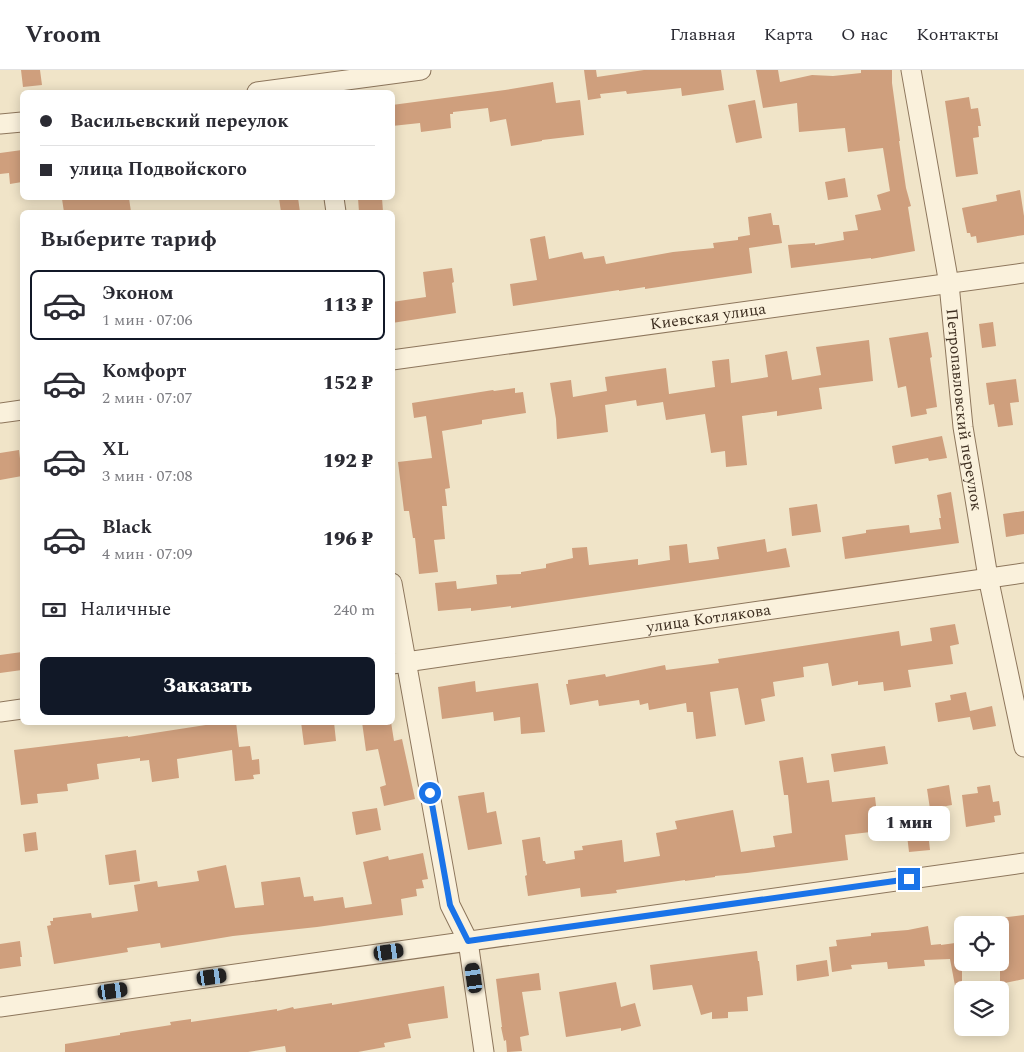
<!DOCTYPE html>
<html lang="ru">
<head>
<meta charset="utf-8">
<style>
	body { margin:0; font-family:Spectral,serif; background:#f7f7f7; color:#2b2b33; height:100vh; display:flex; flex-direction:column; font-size:19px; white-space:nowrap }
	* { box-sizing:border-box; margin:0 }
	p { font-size:16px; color:#7c7c81 }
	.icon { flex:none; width:28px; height:28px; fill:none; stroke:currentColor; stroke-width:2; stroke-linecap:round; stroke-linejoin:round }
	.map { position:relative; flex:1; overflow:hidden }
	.sheet { position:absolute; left:20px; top:140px; width:375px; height:515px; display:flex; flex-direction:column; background:#fff; border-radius:8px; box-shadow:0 2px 12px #0003 }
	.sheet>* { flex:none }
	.guide { position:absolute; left:20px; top:20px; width:375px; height:110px; border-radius:8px; box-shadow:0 2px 12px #0003; display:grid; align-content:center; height:110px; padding:0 20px; background:#fff }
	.controls { position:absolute; left:954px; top:846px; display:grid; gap:10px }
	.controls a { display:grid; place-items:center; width:55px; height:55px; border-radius:8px; background:#fff; box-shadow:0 2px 12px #0003; font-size:25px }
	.end { position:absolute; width:22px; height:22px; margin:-11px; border:6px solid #1a73e8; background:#fff; box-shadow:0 0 0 2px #fff }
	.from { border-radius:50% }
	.bubble { position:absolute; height:35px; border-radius:8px; background:#fff; box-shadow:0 2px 12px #0003; font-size:16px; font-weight:800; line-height:35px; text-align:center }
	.car { position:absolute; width:15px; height:30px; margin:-15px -8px; border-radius:6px; box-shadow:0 0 4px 1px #0007; background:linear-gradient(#222 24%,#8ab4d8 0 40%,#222 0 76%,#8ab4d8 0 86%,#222 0) }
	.guide b { display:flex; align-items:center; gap:18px; height:48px; font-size:19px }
	.guide b+b { border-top:1px solid #e1e1e2 }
	.guide i { width:12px; height:12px; background:#2b2b33 }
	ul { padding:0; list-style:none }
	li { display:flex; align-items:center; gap:15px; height:70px; margin:0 10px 8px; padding:0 10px; border:2px solid transparent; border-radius:8px }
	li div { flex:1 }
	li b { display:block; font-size:19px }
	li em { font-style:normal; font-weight:800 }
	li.selected { border-color:#111827 }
	li>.icon { width:45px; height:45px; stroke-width:1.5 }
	h2 { padding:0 20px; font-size:22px; line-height:60px }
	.pay { display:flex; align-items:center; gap:12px; height:55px; padding:0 20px; font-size:19px }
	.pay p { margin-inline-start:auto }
	.cta { display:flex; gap:10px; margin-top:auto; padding:10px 20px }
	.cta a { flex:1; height:58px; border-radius:8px; background:#111827; color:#fff; font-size:20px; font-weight:800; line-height:58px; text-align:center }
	header { display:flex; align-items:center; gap:30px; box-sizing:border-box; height:70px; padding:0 25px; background:#fff; border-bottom:1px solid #e1e1e2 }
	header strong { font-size:24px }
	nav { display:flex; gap:28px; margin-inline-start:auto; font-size:18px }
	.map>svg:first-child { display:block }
	.building { fill:#cf9f7d }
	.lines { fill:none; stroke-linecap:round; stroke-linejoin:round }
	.street-casing { stroke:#8d765c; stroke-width:21 }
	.street { stroke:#faf1dc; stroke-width:19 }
	.route { stroke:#1a73e8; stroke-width:6 }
	.labels { text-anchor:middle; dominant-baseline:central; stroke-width:5; stroke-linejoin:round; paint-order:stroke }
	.street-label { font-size:16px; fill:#3d2e20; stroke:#f7eed8 }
</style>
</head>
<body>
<header>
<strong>Vroom</strong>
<nav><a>Главная</a><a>Карта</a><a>О нас</a><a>Контакты</a></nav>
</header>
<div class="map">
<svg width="1024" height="982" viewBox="0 0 1024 982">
	<rect width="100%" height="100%" fill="#f0e4c8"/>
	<!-- building -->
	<path class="building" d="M21 0H40L42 15 23 17Z
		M584 0H596L597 7 644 0H721L724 20 682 26 681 18 627 24 626 21 600 24 601 28 588 30Z
		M756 0H778L780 12 812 5 833 6 861 3V0H892V13L900 71H899L906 118 911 136 908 137 915 181 871 189V188L791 198 788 175 815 173V175L844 170 843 162 858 160 855 145 881 140 877 125 890 121 883 78 848 82 845 58 799 62 797 33 763 38Z
		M553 12 556 33 580 30 584 65 542 70V71L511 76 506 49 490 52 488 38 453 42V44H450L451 58 421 62 420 53 392 56V35L505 20Z
		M969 27 971 39 978 38 981 56H978L979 67 973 68 978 104 956 107 945 31Z
		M755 30 762 68 736 73 728 35Z
		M22 80V112L10 114 9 103 0 104V83Z
		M845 108 848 127 828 130 825 112Z
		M1020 120 1024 146V165L977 173 976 166 971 167 970 163H967L962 138 997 131 996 125Z
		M76 128H94L95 130 111 128H129L131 142H64L62 129Z
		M279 128H298L300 142H281Z
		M358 128H382L383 142H359Z
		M771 143 773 155H779L782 173 749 178 752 203 645 219V217L619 221V220L513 236 510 214 537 210 530 169 545 166 549 189 582 182 584 189 604 186 606 194 673 182 714 178 713 173 738 170V167L750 165 748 147Z
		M452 198 454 212 452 213 456 243 392 253V232L426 227 423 202Z
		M993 252 996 276 982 278 979 254Z
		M928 262 932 287 930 288 937 337 926 339 927 344 911 347 906 316 898 318 889 268Z
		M869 270 873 311 819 318 822 339 777 346V341L742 346 747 395 726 397 725 381 711 383 705 344 666 350 663 332 637 336 636 330 605 335 608 362 557 369 556 349 550 313 571 310 573 327 607 321 605 307 666 298 669 324 715 317 712 291 729 289 731 313 768 307 765 285 787 281 792 310 821 305 816 277Z
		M1016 309 1019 332 1010 333 1013 355 998 357 994 334 989 335 986 313Z
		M515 318V323L523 322 526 343 482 350V354L442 361 450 418 445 419 447 436H442L445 469 434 470 438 502 419 504 415 468H413L409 441H404L398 392 432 388 426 346 414 348 412 333 493 320 494 321Z
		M942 366 947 388 929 391 928 388 895 394 892 376Z
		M19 380 22 406 0 410V383Z
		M951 422 959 473 845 489 842 467 866 463V460L909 455 910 463 941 459 939 448H941L937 425Z
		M817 434 821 462 792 466 789 438Z
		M1024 441V464L1006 467 1003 444Z
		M765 469 767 482 786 478 790 497 511 538V536L471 541V538L438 541 435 513 456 511 457 519 497 514 496 505 521 504V502L546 498V494L573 488 572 478 587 477 589 495 638 489V495L670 490 669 476 687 474 689 493 719 489 717 477Z
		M955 554 959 574 950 576 953 594 908 600 911 617 884 621 883 612 858 615V611L832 616 828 593 803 597 804 607 773 612 775 626 761 629 765 651 745 655 738 618 710 622 716 666 696 669 693 642H687L686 633 649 640 648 633 640 635 639 630 599 636 598 630 570 635 566 614H568V610L605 604 606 607 665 595 666 600 719 593 718 589 899 561 901 576 932 571 930 558Z
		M22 582V600L0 603V585Z
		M475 611 476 622 538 613 545 662 521 664 520 647 494 651 493 642 442 649 438 617Z
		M966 622 970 641 992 636 996 656 973 660 970 647 938 652 935 633 951 630 950 625Z
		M225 652H236L239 677 250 676 252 690 259 689 260 704 253 705 254 709 235 711 232 680 177 689 179 708 152 712 149 690 140 691V688L97 694 99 709 67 714 68 721 37 724 38 733 21 735 14 680 128 666V667Z
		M301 652H334L336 671 304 675Z
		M362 652H391L394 671 402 669 415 729 384 736 380 717 386 715 378 679 366 681Z
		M885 676 888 694 834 702 831 684Z
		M803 687 807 713 829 710 832 732 875 727 879 761 845 765 848 790 747 803 715 806V807L685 811V810L616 820 617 823 581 827 580 818 528 826 525 806 527 805 522 770 540 767 543 791H545L546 794 575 789 574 781 583 780 582 776 622 770 624 792 660 786 656 763 677 759 675 751 733 740 741 782 775 777 773 766 792 763 788 725H784L779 691Z
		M949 715 952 735 930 739 927 719Z
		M990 715 993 732 999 731 1001 745 994 746 995 752 966 757 962 725 978 723 977 717Z
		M484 722 487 743 496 741 502 774 468 780 458 726Z
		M377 738 381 760 356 765 352 742Z
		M931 755 933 771H929L930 780 909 782 906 757Z
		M36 762 38 780 25 782 23 764Z
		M136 780 140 811 109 815 105 785Z
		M423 783 428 809 422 810 424 818 416 819 417 826 401 829 403 845 317 857 233 866 161 878 160 873 127 878 128 882 54 894 47 856 51 855 50 851H53V848L91 843 92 848 138 841 134 815 157 811 158 817 199 811 197 801 226 795 235 838 264 835 261 812 300 807 304 827 313 826 314 831 343 827 345 838 372 834 363 792 388 786 389 790Z
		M1024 845V909L1000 914V848Z
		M928 856 931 875 941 874V875L962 872V920L956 921 950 889 924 890 925 896 888 899 887 892 851 895 852 899 832 902 829 877 837 876 836 870 871 866V863L908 860Z
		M20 871 22 887H20L21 896 0 899V874Z
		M757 881 758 891H759L763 925 747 927 748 941 728 942V948L712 949V942L701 945 692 915 653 920 650 895Z
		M827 890 829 906 797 911 796 895Z
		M539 903 541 920 522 922 529 965 520 967 522 981 507 982 506 970 504 971 501 957H502L496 909Z
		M616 912 621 937 635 933 641 956 621 961V958L566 967 559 922Z
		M444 916 448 948 408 954 411 968 384 973 385 977 358 982H286L285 976 248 982H65V974L120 965V963L171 955 170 952 191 949V952L277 939V941L293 937 294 939 332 933V935Z"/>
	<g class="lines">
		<defs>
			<g id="street">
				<path id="s1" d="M911 0 949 214 963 357 988 507 1024 677"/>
				<path d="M257 22 421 0"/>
				<path d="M0 54 22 52"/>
				<path d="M334 128 336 142"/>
				<path id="s2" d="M392 290 1024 203"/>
				<path d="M0 343 22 340"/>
				<path d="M392 513 450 835 468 871 484 982"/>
				<path id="s3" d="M392 594 1024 503"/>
				<path d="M0 642 22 639"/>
				<path d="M0 937 1024 793"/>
			</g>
		</defs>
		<!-- street casing -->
		<use href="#street" class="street-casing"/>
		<!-- street -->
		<use href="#street" class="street"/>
	</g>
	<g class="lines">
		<!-- route -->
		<path class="route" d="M430 723 450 835 468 871 909 809"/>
	</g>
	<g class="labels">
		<!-- street labels -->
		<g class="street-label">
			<text stroke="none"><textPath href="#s2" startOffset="319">Киевская улица</textPath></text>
			<text stroke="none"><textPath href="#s1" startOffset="344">Петропавловский переулок</textPath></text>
			<text stroke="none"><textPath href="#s3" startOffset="320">улица Котлякова</textPath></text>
		</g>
	</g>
</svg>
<div class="controls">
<a><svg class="icon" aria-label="locate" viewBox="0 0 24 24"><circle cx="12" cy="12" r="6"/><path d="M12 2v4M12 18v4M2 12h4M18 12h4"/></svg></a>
<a><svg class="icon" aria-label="layers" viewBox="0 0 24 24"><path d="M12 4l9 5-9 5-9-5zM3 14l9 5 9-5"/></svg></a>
</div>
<i class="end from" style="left:430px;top:723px"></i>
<i class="end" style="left:909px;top:809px"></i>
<div class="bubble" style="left:868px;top:736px;width:82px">1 мин</div>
<i class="car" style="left:389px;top:882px;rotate:82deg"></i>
<i class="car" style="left:212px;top:907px;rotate:82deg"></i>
<i class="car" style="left:474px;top:908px;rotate:352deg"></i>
<i class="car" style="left:113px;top:921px;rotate:82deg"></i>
<div class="guide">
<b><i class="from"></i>Васильевский переулок</b>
<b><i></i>улица Подвойского</b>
</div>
<section class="sheet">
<h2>Выберите тариф</h2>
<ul>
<li class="selected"><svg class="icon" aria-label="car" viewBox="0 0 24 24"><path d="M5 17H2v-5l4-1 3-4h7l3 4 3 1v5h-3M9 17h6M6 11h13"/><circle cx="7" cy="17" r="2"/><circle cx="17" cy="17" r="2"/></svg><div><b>Эконом</b><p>1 мин · 07:06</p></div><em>113 ₽</em></li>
<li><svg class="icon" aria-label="car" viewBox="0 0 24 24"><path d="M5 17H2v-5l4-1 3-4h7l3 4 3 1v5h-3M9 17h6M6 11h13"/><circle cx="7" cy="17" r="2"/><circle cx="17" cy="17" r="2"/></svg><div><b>Комфорт</b><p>2 мин · 07:07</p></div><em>152 ₽</em></li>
<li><svg class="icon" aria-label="car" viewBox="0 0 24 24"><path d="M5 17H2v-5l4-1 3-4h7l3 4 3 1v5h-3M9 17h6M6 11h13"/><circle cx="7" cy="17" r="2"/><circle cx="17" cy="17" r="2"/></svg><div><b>XL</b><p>3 мин · 07:08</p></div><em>192 ₽</em></li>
<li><svg class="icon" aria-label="car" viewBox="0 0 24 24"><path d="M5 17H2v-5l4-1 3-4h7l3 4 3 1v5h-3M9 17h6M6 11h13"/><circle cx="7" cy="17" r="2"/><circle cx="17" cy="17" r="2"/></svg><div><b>Black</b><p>4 мин · 07:09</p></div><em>196 ₽</em></li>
</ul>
<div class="pay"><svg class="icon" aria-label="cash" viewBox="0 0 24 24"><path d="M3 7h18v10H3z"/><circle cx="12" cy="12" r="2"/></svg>Наличные<p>240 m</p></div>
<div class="cta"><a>Заказать</a></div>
</section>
</div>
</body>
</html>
